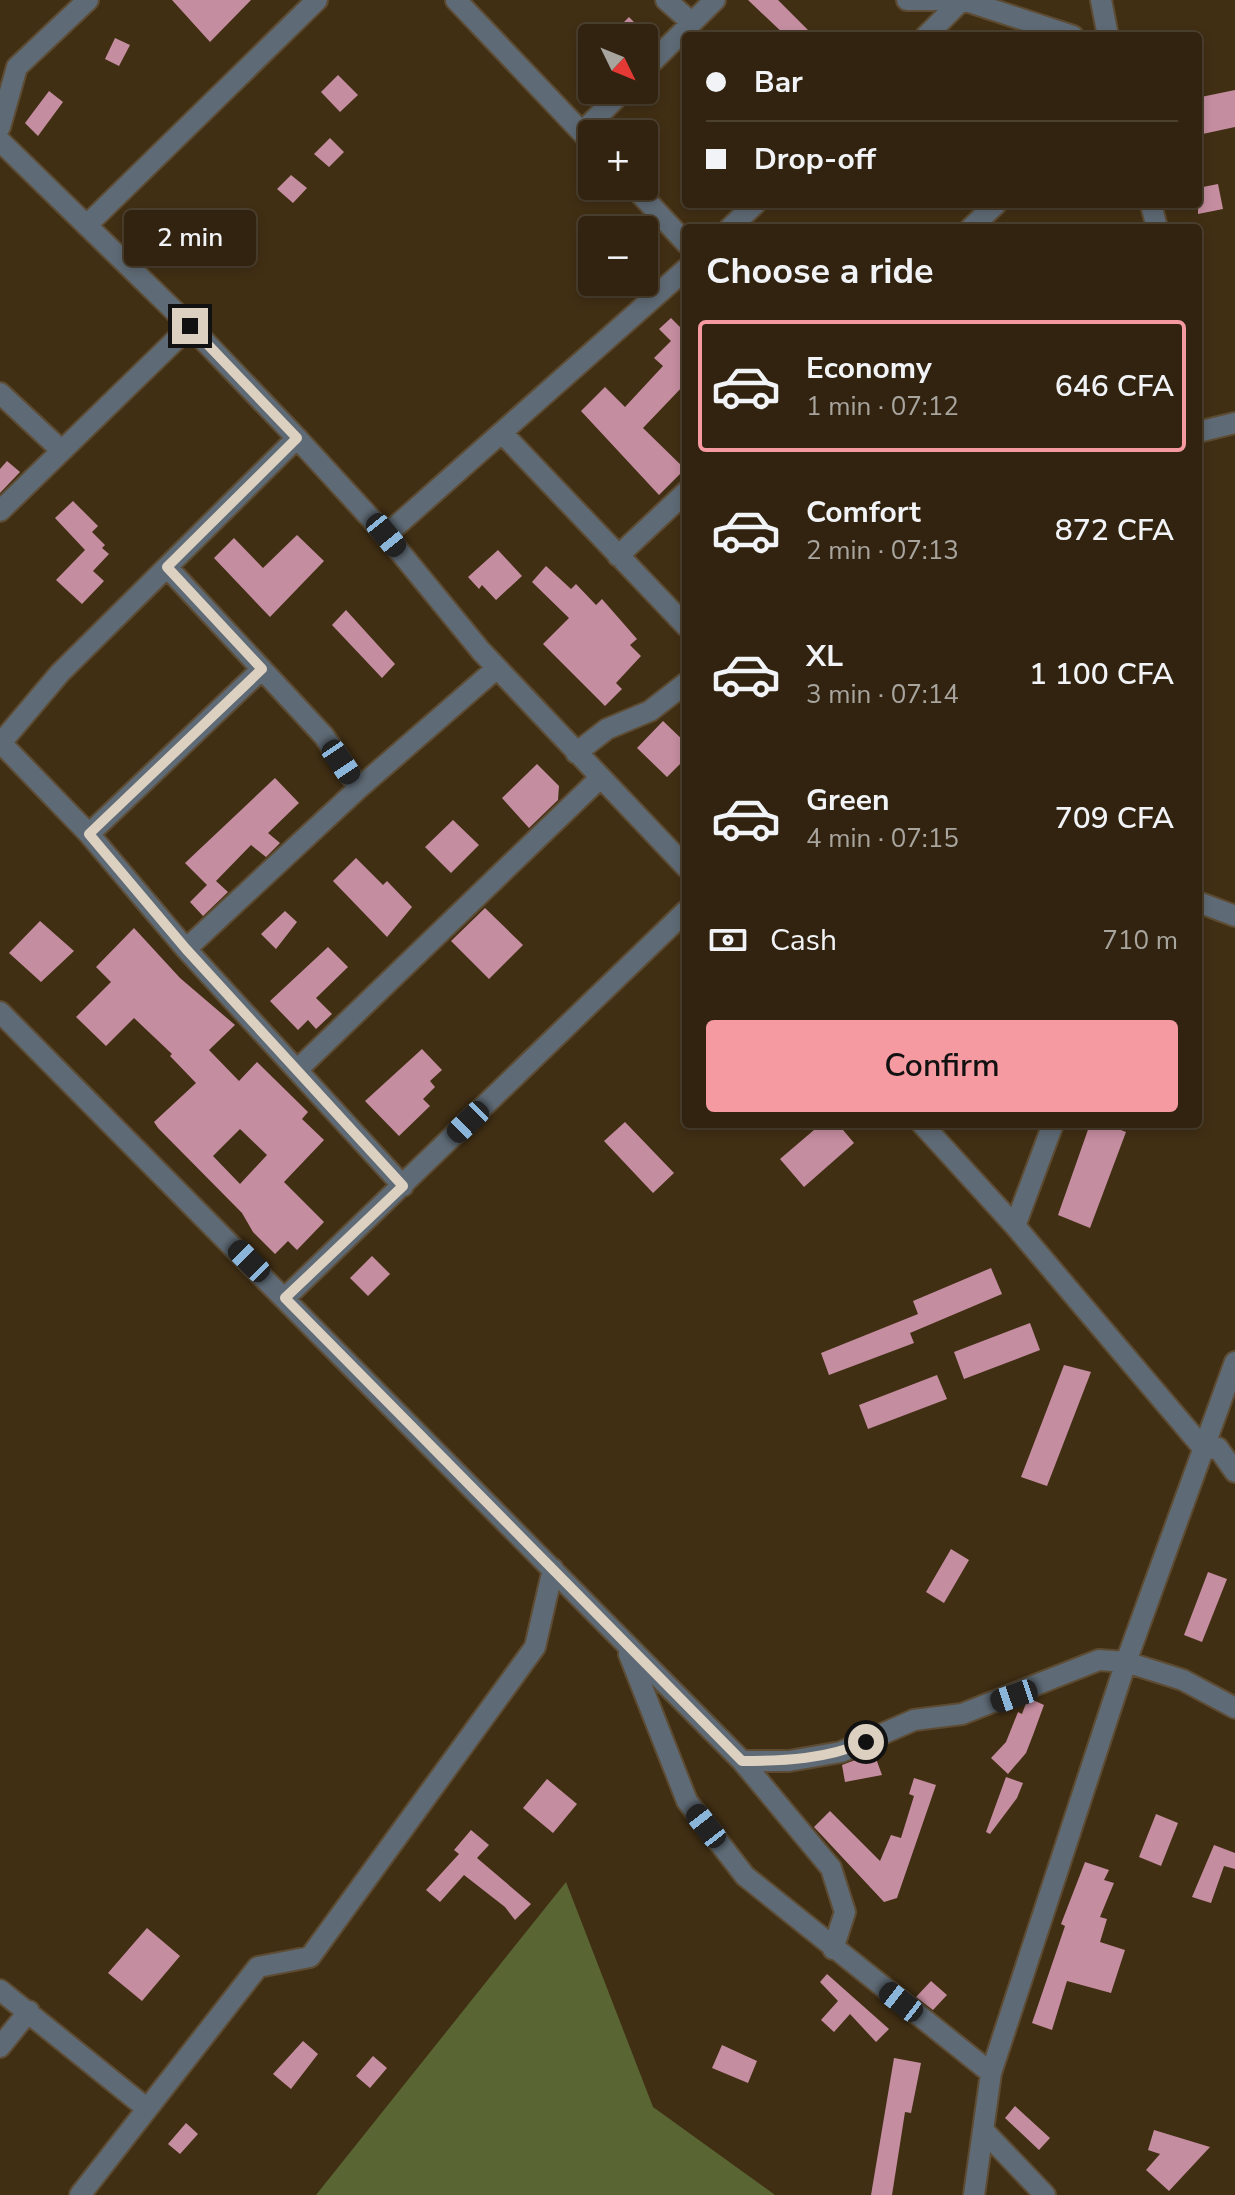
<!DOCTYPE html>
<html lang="en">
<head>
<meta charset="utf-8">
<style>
	body { margin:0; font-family:"Nunito Sans",sans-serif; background:#392b18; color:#f1f3f6; height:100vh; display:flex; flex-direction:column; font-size:30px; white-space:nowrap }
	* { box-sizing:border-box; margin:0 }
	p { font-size:26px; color:#a8a49e }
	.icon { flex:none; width:44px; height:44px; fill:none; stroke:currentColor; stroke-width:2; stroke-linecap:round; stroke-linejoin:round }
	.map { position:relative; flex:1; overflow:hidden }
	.details { position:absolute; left:682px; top:224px; width:520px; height:904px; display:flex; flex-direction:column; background:#31230f; border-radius:8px; box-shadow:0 4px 12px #0003,0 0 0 2px #4c402f }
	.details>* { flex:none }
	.banner { position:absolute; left:682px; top:32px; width:520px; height:176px; border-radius:8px; box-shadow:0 4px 12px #0003,0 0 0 2px #4c402f; display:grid; align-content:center; height:176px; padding:0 24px; background:#31230f }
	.needle { width:52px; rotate:133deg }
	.fabs { position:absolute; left:578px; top:24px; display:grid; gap:16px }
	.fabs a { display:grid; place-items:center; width:80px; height:80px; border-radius:8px; background:#31230f; box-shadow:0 4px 12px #0003,0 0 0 2px #4c402f; font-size:40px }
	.end { position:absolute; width:36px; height:36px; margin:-18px; border:10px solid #dcd0c1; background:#111; box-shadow:0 0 0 4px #111 }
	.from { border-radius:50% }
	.bubble { position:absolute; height:56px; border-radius:8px; background:#31230f; box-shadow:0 4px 12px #0003,0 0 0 2px #4c402f; font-size:26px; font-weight:600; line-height:56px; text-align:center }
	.car { position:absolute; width:24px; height:48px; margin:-24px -12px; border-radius:10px; box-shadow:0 0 6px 2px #0007; background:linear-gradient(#222 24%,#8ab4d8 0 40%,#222 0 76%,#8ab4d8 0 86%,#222 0) }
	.banner b { display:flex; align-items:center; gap:28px; height:76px; font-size:30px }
	.banner b+b { border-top:2px solid #4c402f }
	.banner i { width:20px; height:20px; background:#f1f3f6 }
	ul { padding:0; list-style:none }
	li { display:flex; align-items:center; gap:24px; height:132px; margin:0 16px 12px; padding:0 8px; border:4px solid transparent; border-radius:8px }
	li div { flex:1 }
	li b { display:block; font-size:30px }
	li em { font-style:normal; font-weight:600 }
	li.selected { border-color:#f49aa0 }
	li>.icon { width:72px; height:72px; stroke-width:1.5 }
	h2 { padding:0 24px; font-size:36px; line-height:96px }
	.pay { display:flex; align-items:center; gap:20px; height:88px; padding:0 24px; font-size:30px }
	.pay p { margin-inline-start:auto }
	.primary-button { display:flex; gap:16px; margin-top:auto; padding:16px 24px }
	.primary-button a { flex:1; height:92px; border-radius:8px; background:#f49aa0; color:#111; font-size:32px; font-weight:600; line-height:92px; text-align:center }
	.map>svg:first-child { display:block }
	.forest { fill:#5a6534 }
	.building { fill:#c58da0; fill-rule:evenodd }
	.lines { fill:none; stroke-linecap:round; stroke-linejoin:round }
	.minor-casing { stroke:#5d4c33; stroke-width:24 }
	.minor { stroke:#5e6a75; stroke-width:20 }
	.route { stroke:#dcd0c1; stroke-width:10 }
</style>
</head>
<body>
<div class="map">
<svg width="1235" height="2195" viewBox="0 0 1235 2195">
	<rect width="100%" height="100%" fill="#412f14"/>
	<!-- forest -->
	<path class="forest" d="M566 1882 653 2107 775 2195H316Z"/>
	<!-- building -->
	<path class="building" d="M172 0H251L210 42Z
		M748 0H778L814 36H786Z
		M629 17 641 29 632 38H608Z
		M115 38 130 45 119 66 105 59Z
		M338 75 358 95 340 112 321 92Z
		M1235 90V127L1198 135V114L1204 113 1201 97Z
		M49 91 63 102 38 136 25 123Z
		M330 138 344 152 329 167 314 154Z
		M291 175 307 188 293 203 277 189Z
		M1218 184 1223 209 1198 214V188Z
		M671 318 682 329 686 326V383L643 428 685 469 659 495 581 411 605 387 625 407 663 366 654 358 671 341 659 329Z
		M7 461 20 472 0 493V469Z
		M73 501 98 526 92 532 105 545 102 548 109 554 93 571 104 581 82 604 56 580 85 550 55 518Z
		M297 535 324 561 270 617 214 558 234 538 263 568Z
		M498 550 522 576 496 600 482 585 479 589 468 577Z
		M546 566 571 589 576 584 596 605 602 599 637 639 630 645 641 656 616 683 622 689 605 706 543 644 569 618 532 582Z
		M346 610 395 664 382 678 332 625Z
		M663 721 686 743V758L667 777 637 748Z
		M537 764 559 786 558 800 529 828 502 798Z
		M275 778 299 803 268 833 280 843 266 857 251 845 216 881 228 892 203 916 190 902 207 885 185 863Z
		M453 820 479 845 451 873 425 847Z
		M356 858 383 885 387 881 412 907 387 937 333 881Z
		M485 908 523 945 489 979 451 941Z
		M285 911 297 922 276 949 261 934Z
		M40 921 74 951 41 982 9 953Z
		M134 928 180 978 235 1025 209 1050 239 1081 257 1062 308 1112 302 1119 324 1140 284 1182 324 1222 297 1250 288 1241 275 1254 253 1232 242 1213 158 1128 154 1122 196 1083 170 1056 172 1054 134 1018 106 1046 76 1017 111 982 96 967ZM240 1129 267 1155 240 1184 213 1156Z
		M328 947 348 967 316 998 332 1014 316 1029 308 1020 298 1030 270 1001Z
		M422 1049 442 1070 430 1081 435 1087 423 1099 430 1106 399 1136 365 1101Z
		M625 1122 674 1173 653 1193 604 1141Z
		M821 1124H838L854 1143 804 1187 780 1159Z
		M1090 1124H1105L1126 1132 1090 1228 1058 1215Z
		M372 1256 390 1274 368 1296 350 1278Z
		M991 1268 1002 1294 910 1333 914 1343 829 1375 821 1353 918 1314 913 1301Z
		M1030 1323 1040 1350 964 1379 954 1352Z
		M1064 1365 1091 1372 1047 1486 1021 1477Z
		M937 1375 947 1399 868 1429 859 1405Z
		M951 1549 969 1560 944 1603 926 1592Z
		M1208 1572 1227 1579 1202 1642 1184 1635Z
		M1033 1700 1044 1705 1033 1735 1026 1753 1008 1774 991 1758 1006 1742 1018 1712 1022 1714 1026 1703Z
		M874 1753 882 1775 845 1782 842 1765Z
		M1006 1777 1023 1783 1017 1798 990 1834 986 1832Z
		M914 1778 936 1785 897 1898 884 1902 814 1827 830 1811 880 1861 891 1835 901 1838 914 1796 909 1794Z
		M547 1779 577 1804 553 1833 523 1808Z
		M1156 1814 1178 1823 1161 1866 1139 1857Z
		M471 1830 489 1845 477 1858 531 1904 515 1920 505 1907 464 1875 440 1902 426 1890 459 1854 454 1850Z
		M1214 1845 1235 1853V1869L1224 1866 1211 1903 1192 1897Z
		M1085 1862 1109 1870 1104 1880 1114 1883 1100 1917 1107 1919 1100 1942 1125 1950 1111 1993 1067 1981 1052 2030 1032 2023 1065 1926 1061 1924Z
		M147 1928 180 1956 142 2001 108 1973Z
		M827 1974 889 2029 876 2042 850 2014 834 2032 821 2020 838 2001 820 1982Z
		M931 1981 947 1995 933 2010 916 1997Z
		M303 2041 318 2054 291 2089 273 2074Z
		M722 2045 757 2061 748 2083 712 2068Z
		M373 2056 387 2068 370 2088 356 2076Z
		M894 2058 921 2063 911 2113 905 2112 892 2195H871Z
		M1015 2106 1050 2138 1039 2150 1005 2118Z
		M186 2123 198 2134 180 2154 168 2144Z
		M1154 2130 1210 2147 1169 2191 1146 2170 1160 2154 1148 2150Z"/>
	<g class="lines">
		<defs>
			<path id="minor" d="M456 0 592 143
				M666 0 691 22
				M907 0H955
				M963 0 1073 36
				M1101 0 1108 36
				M926 36 962 0
				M644 70 715 0
				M0 127 17 67 88 0
				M582 132 624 90
				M0 141 190 326 297 438 386 535 481 651 686 867
				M633 186 686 243
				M1151 204 1157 228
				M87 225 317 0
				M730 228 755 204
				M971 228 996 204
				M0 393 61 450
				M1198 432 1235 423
				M503 434 686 626
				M0 511 190 326
				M386 535 686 269
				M618 556 686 492
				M167 567 324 736 359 788
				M1 743 89 834 186 949 403 1186
				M0 744 60 673 297 438
				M576 753 607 729 650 711 686 683
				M89 834 262 669
				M1198 902 1235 916
				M186 949 359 788 497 668
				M0 1012 742 1761 831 1868 845 1912 833 1949
				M297 1070 599 779
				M922 1124 1015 1226 1204 1449 1218 1448 1235 1472
				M1015 1226 1053 1124
				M285 1298 686 911
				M629 1654 687 1801 745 1876 991 2073
				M742 1761H789L841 1752 914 1720 962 1714 1099 1660 1126 1662 1183 1680 1235 1708
				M0 1990 145 2107
				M0 2047 29 2011
				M983 2130 1045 2195
				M80 2195 258 1967 310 1957 535 1647 553 1569
				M974 2195 991 2073 1126 1662 1235 1362"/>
		</defs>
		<!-- minor casing -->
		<use href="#minor" class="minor-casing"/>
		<!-- minor -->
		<use href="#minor" class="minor"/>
	</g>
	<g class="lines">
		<!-- route -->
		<path class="route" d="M190 326 297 438 167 567 262 669 89 834 186 949 403 1186 285 1298 742 1761C786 1761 826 1759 866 1742"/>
	</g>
</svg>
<div class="fabs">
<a><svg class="needle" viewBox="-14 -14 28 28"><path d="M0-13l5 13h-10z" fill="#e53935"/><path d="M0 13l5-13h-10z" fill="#a8a49e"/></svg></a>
<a>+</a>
<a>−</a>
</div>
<i class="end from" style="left:866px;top:1742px"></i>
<i class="end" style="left:190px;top:326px"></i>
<div class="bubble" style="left:124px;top:210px;width:132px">2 min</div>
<i class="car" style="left:386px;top:535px;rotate:141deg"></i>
<i class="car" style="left:341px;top:762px;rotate:146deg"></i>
<i class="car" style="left:468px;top:1122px;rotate:226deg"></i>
<i class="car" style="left:249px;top:1261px;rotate:315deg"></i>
<i class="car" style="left:1014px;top:1696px;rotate:251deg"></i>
<i class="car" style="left:706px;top:1826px;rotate:322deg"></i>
<i class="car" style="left:901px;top:2002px;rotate:308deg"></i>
<div class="banner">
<b><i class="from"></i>Bar</b>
<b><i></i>Drop-off</b>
</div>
<section class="details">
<h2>Choose a ride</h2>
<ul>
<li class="selected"><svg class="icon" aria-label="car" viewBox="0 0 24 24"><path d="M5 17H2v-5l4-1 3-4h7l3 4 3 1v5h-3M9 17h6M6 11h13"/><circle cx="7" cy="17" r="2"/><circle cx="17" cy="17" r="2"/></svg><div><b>Economy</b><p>1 min · 07:12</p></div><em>646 CFA</em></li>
<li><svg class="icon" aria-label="car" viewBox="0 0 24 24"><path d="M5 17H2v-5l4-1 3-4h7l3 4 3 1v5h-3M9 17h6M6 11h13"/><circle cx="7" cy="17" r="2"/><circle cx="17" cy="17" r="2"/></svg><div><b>Comfort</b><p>2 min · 07:13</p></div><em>872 CFA</em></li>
<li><svg class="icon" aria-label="car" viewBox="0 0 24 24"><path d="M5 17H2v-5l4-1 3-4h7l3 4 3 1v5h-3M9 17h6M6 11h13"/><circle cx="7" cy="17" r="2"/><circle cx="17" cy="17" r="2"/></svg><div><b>XL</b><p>3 min · 07:14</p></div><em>1 100 CFA</em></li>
<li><svg class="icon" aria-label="car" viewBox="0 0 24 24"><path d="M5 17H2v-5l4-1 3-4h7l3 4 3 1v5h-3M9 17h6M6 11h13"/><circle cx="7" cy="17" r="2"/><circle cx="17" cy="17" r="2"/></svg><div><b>Green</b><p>4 min · 07:15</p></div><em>709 CFA</em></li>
</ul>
<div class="pay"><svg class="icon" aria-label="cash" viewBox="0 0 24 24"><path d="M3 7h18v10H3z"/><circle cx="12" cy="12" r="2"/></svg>Cash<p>710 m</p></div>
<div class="primary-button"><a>Confirm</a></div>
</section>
</div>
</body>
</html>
